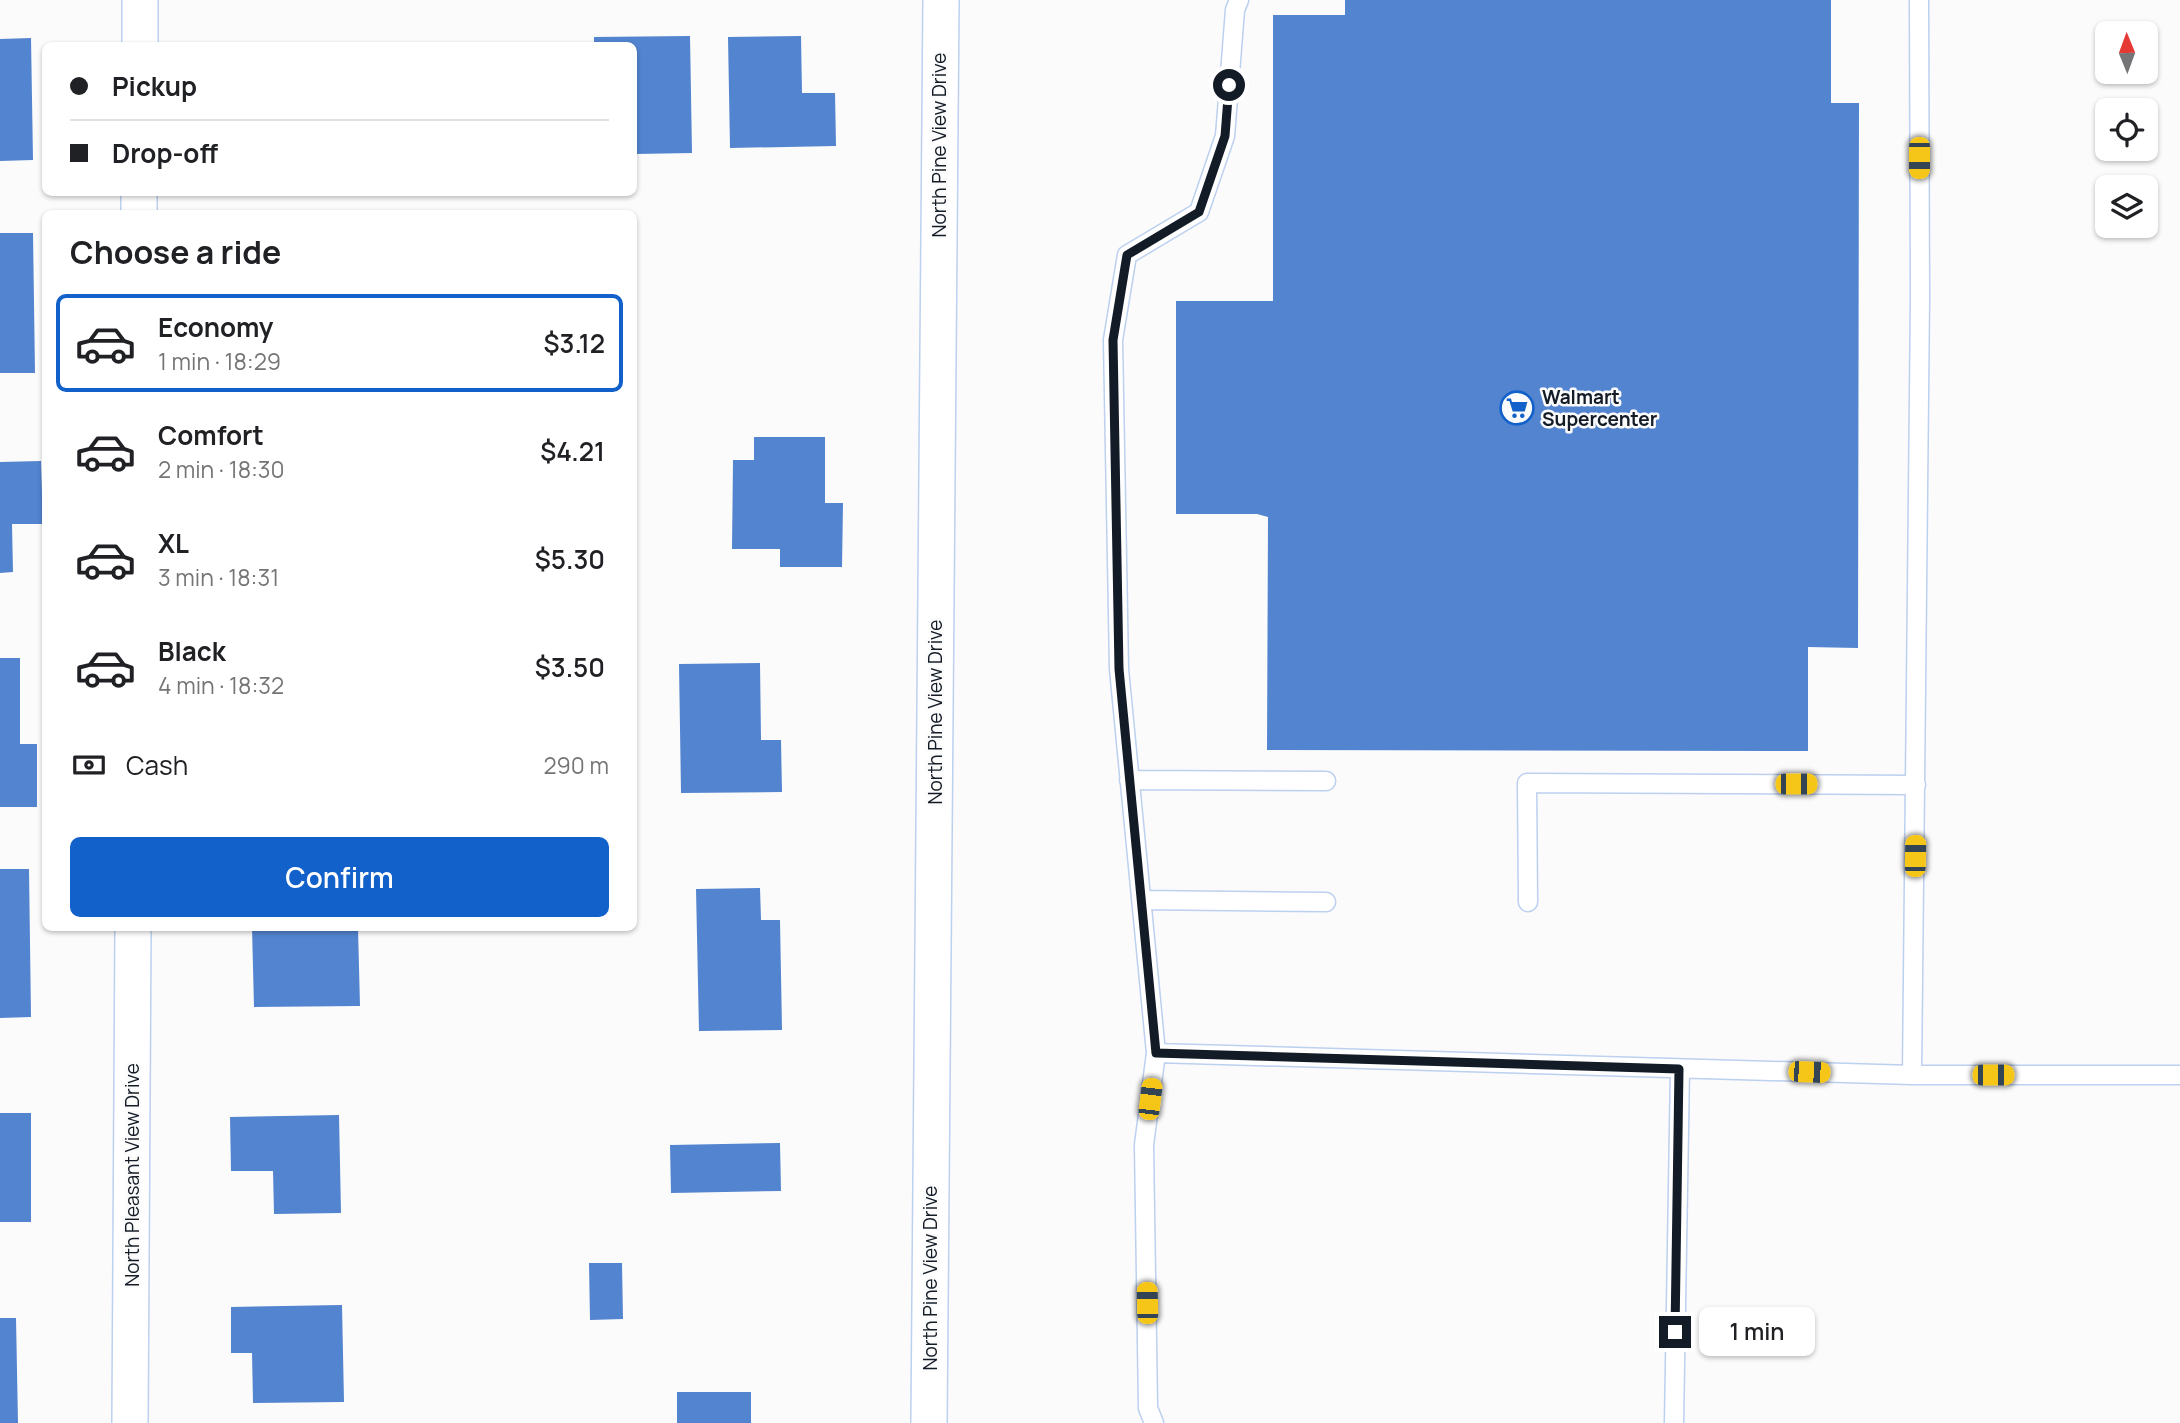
<!DOCTYPE html>
<html lang="en">
<head>
<meta charset="utf-8">
<style>
	body { margin:0; font-family:Manrope,sans-serif; background:#f2f2f2; color:#202124; height:100vh; display:flex; flex-direction:column; font-size:26px; white-space:nowrap }
	* { box-sizing:border-box; margin:0 }
	p { font-size:23px; color:#757577 }
	.icon { flex:none; width:38px; height:38px; fill:none; stroke:currentColor; stroke-width:2; stroke-linecap:round; stroke-linejoin:round }
	.map { position:relative; flex:1; overflow:hidden }
	.side { position:absolute; left:42px; top:210px; width:595px; height:721px; display:flex; flex-direction:column; background:#fff; border-radius:10px; box-shadow:0 2px 5px #0004 }
	.side>* { flex:none }
	.top-card { position:absolute; left:42px; top:42px; width:595px; height:154px; border-radius:10px; box-shadow:0 2px 5px #0004; display:grid; align-content:center; height:154px; padding:0 28px; background:#fff }
	.needle { width:46px; rotate:359deg }
	.controls { position:absolute; left:2095px; top:21px; display:grid; gap:14px }
	.controls a { display:grid; place-items:center; width:63px; height:63px; border-radius:10px; background:#fff; box-shadow:0 2px 5px #0004; font-size:35px }
	.end { position:absolute; width:32px; height:32px; margin:-16px; border:9px solid #131b26; background:#fff; box-shadow:0 0 0 4px #fff }
	.from { border-radius:50% }
	.bubble { position:absolute; height:49px; border-radius:10px; background:#fff; box-shadow:0 2px 5px #0004; font-size:23px; font-weight:600; line-height:49px; text-align:center }
	.car { position:absolute; width:21px; height:42px; margin:-21px -10px; border-radius:9px; box-shadow:0 0 5px 2px #0007; background:linear-gradient(#f5c518 24%,#345 0 40%,#f5c518 0 76%,#345 0 86%,#f5c518 0) }
	.top-card b { display:flex; align-items:center; gap:24px; height:66px; font-size:26px }
	.top-card b+b { border-top:2px solid #e0e0e0 }
	.top-card i { width:18px; height:18px; background:#202124 }
	ul { padding:0; list-style:none }
	li { display:flex; align-items:center; gap:21px; height:98px; margin:0 14px 10px; padding:0 14px; border:4px solid transparent; border-radius:10px }
	li div { flex:1 }
	li b { display:block; font-size:26px }
	li em { font-style:normal; font-weight:600 }
	li.selected { border-color:#1260ca }
	li>.icon { width:63px; height:63px; stroke-width:1.5 }
	h2 { padding:0 28px; font-size:32px; line-height:84px }
	.pay { display:flex; align-items:center; gap:18px; height:77px; padding:0 28px; font-size:26px }
	.pay p { margin-inline-start:auto }
	.button { display:flex; gap:14px; margin-top:auto; padding:14px 28px }
	.button a { flex:1; height:80px; border-radius:10px; background:#1260ca; color:#fff; font-size:28px; font-weight:600; line-height:80px; text-align:center }
	.map>svg:first-child { display:block }
	.building { fill:#5284cf }
	.lines { fill:none; stroke-linecap:round; stroke-linejoin:round }
	.service-casing { stroke:#bcd0ef; stroke-width:21 }
	.minor-casing { stroke:#bcd0ef; stroke-width:38 }
	.service { stroke:#fff; stroke-width:18 }
	.minor { stroke:#fff; stroke-width:35 }
	.route { stroke:#131b26; stroke-width:9 }
	.labels { text-anchor:middle; dominant-baseline:central; stroke-width:5; stroke-linejoin:round; paint-order:stroke }
	.street-label { font-size:19px; fill:#131b26; stroke:#fbfbfb }
	.poi-label { font-size:19px; font-weight:bold; fill:#131b26; stroke:#fbfbfb; text-anchor:start }
</style>
</head>
<body>
<div class="map">
<svg width="2180" height="1423" viewBox="0 0 2180 1423">
	<rect width="100%" height="100%" fill="#fbfbfb"/>
	<!-- building -->
	<path class="building" d="M1345 0H1831V103H1859L1858 648 1808 647V751L1267 750 1268 517 1257 514H1176V301H1273V15H1345Z
		M690 36 692 153 636 154 634 46H594V37Z
		M801 36 802 93H835L836 146 730 148 728 37Z
		M31 38 33 160 0 161V39Z
		M0 233H33L35 373H0Z
		M754 437H825V503H843L842 567H780V549H732L733 460H754Z
		M41 461 43 524H12L13 572 0 573V462Z
		M0 658H20V744H37V807H0Z
		M760 663 761 740H781L782 792 681 793 679 664Z
		M0 869H29L31 1017 0 1018Z
		M760 888 761 920H780L782 1030 699 1031 696 889Z
		M252 928H358L360 1006 254 1007Z
		M0 1113H31V1222H0Z
		M339 1115 341 1213 274 1214 273 1171H231L230 1117Z
		M780 1143 781 1191 671 1193 670 1145Z
		M589 1263H622L623 1319 590 1320Z
		M342 1305 344 1402 253 1403 252 1353H231V1307Z
		M0 1318H16L18 1423H0Z
		M677 1392H751V1423H677Z"/>
	<g class="lines">
		<defs>
			<path id="service" d="M1129 780 1326 781
				M1141 900 1326 902
				M1528 902 1527 783 1916 785
				M1156 1053 1119 669 1113 340 1127 255 1199 212 1225 136 1235 10 1239 0
				M1912 1075 1920 298 1919 0
				M1154 1423 1148 1408 1144 1145 1156 1053 1912 1075H2180
				M1674 1423 1680 1069"/>
			<path id="minor" d="M140 46V0
				M139 214V192
				M130 1423 133 928
				M929 1423 941 0"/>
		</defs>
		<!-- service casing -->
		<use href="#service" class="service-casing"/>
		<!-- minor casing -->
		<use href="#minor" class="minor-casing"/>
		<!-- service -->
		<use href="#service" class="service"/>
		<!-- minor -->
		<use href="#minor" class="minor"/>
	</g>
	<g class="lines">
		<!-- route -->
		<path class="route" d="M1229 85 1225 136 1199 212 1127 255 1113 340 1119 669 1156 1053 1679 1069 1675 1332"/>
	</g>
	<!-- icons -->
	<defs>
		<symbol id="supermarket-ring" viewBox="-11 -11 22 22"><circle r="9.5" fill="#fbfbfb" stroke="#1260ca" stroke-width="1.5"/><path d="M-6-5.5h2.5l.6 2H6L4.5 2H-2.5L-4.4-4H-6ZM-1.5 3.2a1.3 1.3 0 1 0 .1 0ZM3 3.2a1.3 1.3 0 1 0 .1 0Z" fill="#1260ca"/></symbol>
	</defs>
	<g fill-rule="evenodd">
		<use href="#supermarket-ring" x="1498" y="389" width="38" height="38"/>
	</g>
	<g class="labels">
		<!-- street labels -->
		<g class="street-label">
			<text transform="translate(939 145) rotate(-90)">North Pine View Drive</text>
			<text transform="translate(935 712) rotate(-90)">North Pine View Drive</text>
			<text transform="translate(132 1175) rotate(-90)">North Pleasant View Drive</text>
			<text transform="translate(930 1278) rotate(-90)">North Pine View Drive</text>
		</g>
		<!-- poi labels -->
		<g class="poi-label">
			<text x="1542" y="397">Walmart<tspan x="1542" dy="22">Supercenter</tspan></text>
		</g>
	</g>
</svg>
<div class="controls">
<a><svg class="needle" viewBox="-14 -14 28 28"><path d="M0-13l5 13h-10z" fill="#e53935"/><path d="M0 13l5-13h-10z" fill="#757577"/></svg></a>
<a><svg class="icon" aria-label="locate" viewBox="0 0 24 24"><circle cx="12" cy="12" r="6"/><path d="M12 2v4M12 18v4M2 12h4M18 12h4"/></svg></a>
<a><svg class="icon" aria-label="layers" viewBox="0 0 24 24"><path d="M12 4l9 5-9 5-9-5zM3 14l9 5 9-5"/></svg></a>
</div>
<i class="end from" style="left:1229px;top:85px"></i>
<i class="end" style="left:1675px;top:1332px"></i>
<div class="bubble" style="left:1699px;top:1307px;width:116px">1 min</div>
<i class="car" style="left:1919px;top:158px;rotate:180deg"></i>
<i class="car" style="left:1796px;top:784px;rotate:90deg"></i>
<i class="car" style="left:1915px;top:856px;rotate:1deg"></i>
<i class="car" style="left:1809px;top:1072px;rotate:92deg"></i>
<i class="car" style="left:1993px;top:1075px;rotate:90deg"></i>
<i class="car" style="left:1150px;top:1099px;rotate:7deg"></i>
<i class="car" style="left:1147px;top:1303px;rotate:359deg"></i>
<div class="top-card">
<b><i class="from"></i>Pickup</b>
<b><i></i>Drop-off</b>
</div>
<section class="side">
<h2>Choose a ride</h2>
<ul>
<li class="selected"><svg class="icon" aria-label="car" viewBox="0 0 24 24"><path d="M5 17H2v-5l4-1 3-4h7l3 4 3 1v5h-3M9 17h6M6 11h13"/><circle cx="7" cy="17" r="2"/><circle cx="17" cy="17" r="2"/></svg><div><b>Economy</b><p>1 min · 18:29</p></div><em>$3.12</em></li>
<li><svg class="icon" aria-label="car" viewBox="0 0 24 24"><path d="M5 17H2v-5l4-1 3-4h7l3 4 3 1v5h-3M9 17h6M6 11h13"/><circle cx="7" cy="17" r="2"/><circle cx="17" cy="17" r="2"/></svg><div><b>Comfort</b><p>2 min · 18:30</p></div><em>$4.21</em></li>
<li><svg class="icon" aria-label="car" viewBox="0 0 24 24"><path d="M5 17H2v-5l4-1 3-4h7l3 4 3 1v5h-3M9 17h6M6 11h13"/><circle cx="7" cy="17" r="2"/><circle cx="17" cy="17" r="2"/></svg><div><b>XL</b><p>3 min · 18:31</p></div><em>$5.30</em></li>
<li><svg class="icon" aria-label="car" viewBox="0 0 24 24"><path d="M5 17H2v-5l4-1 3-4h7l3 4 3 1v5h-3M9 17h6M6 11h13"/><circle cx="7" cy="17" r="2"/><circle cx="17" cy="17" r="2"/></svg><div><b>Black</b><p>4 min · 18:32</p></div><em>$3.50</em></li>
</ul>
<div class="pay"><svg class="icon" aria-label="cash" viewBox="0 0 24 24"><path d="M3 7h18v10H3z"/><circle cx="12" cy="12" r="2"/></svg>Cash<p>290 m</p></div>
<div class="button"><a>Confirm</a></div>
</section>
</div>
</body>
</html>
